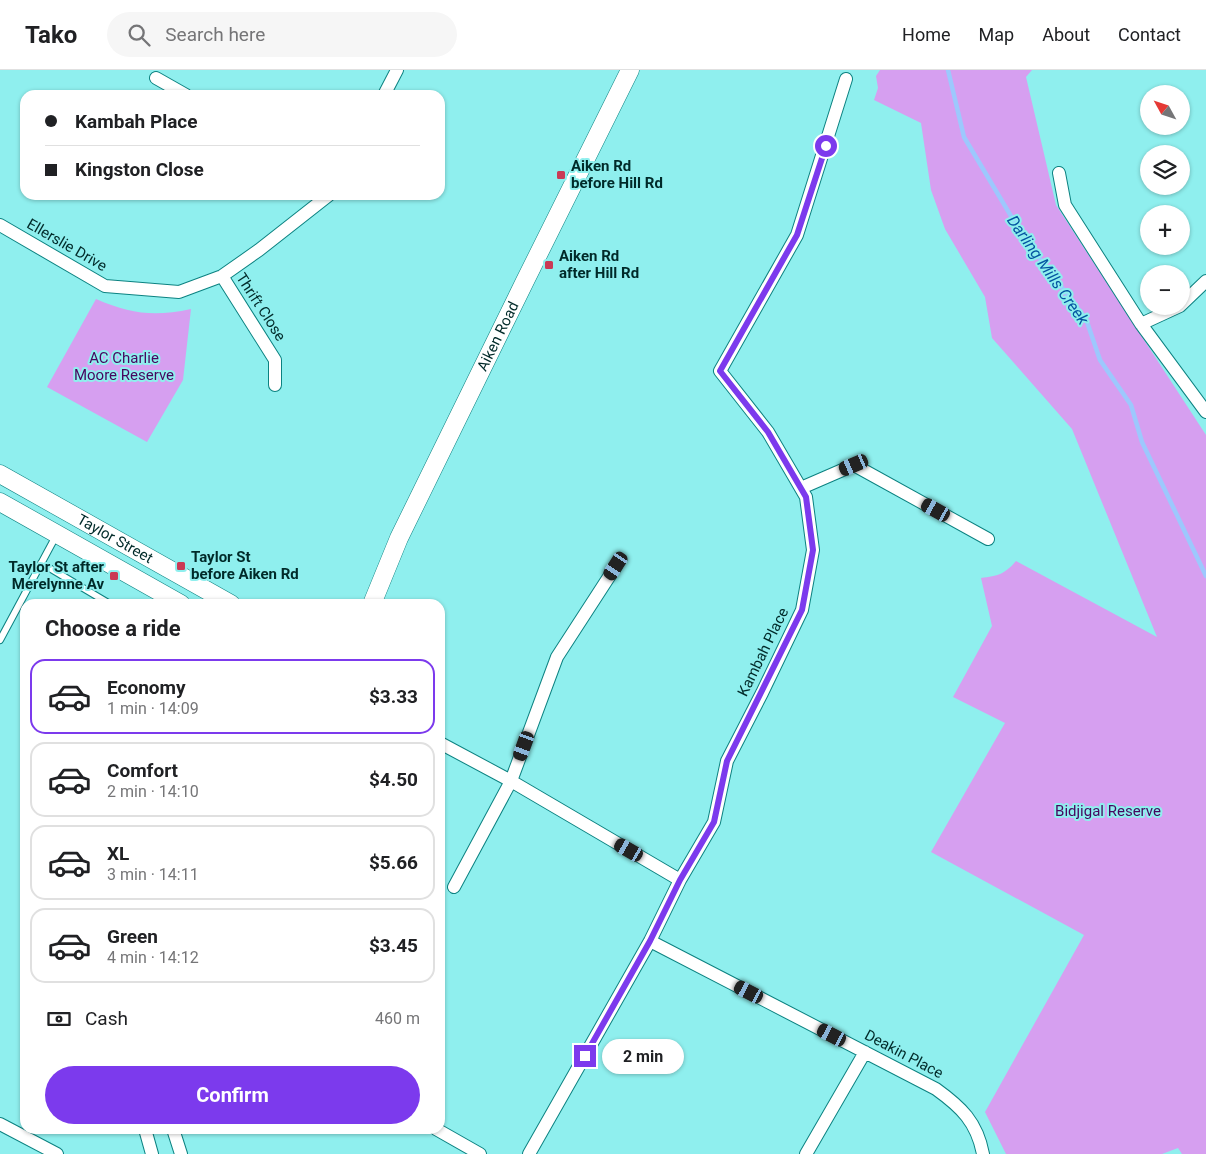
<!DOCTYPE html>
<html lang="en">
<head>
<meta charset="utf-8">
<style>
	body { margin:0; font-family:Roboto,sans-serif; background:#f6f6f6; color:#202124; height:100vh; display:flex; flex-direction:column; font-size:19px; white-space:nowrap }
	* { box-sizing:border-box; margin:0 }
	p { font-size:16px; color:#757577 }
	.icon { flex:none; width:28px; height:28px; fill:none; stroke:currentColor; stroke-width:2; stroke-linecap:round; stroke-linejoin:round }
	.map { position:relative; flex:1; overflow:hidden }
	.panel { position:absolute; left:20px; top:529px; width:425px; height:535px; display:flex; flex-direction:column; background:#fff; border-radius:15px; box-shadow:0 1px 4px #0004 }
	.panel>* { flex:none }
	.top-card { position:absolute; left:20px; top:20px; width:425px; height:110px; border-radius:15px; box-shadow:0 1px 4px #0004; display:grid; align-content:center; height:110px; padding:0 25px; background:#fff }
	.needle { width:32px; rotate:310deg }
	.tools { position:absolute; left:1140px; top:15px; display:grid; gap:10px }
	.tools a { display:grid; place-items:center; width:50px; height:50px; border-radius:50%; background:#fff; box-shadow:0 1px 4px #0004; font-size:25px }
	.end { position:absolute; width:22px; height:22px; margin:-11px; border:6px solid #7c3aed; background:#fff; box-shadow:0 0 0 2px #fff }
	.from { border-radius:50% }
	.bubble { position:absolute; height:35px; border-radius:18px; background:#fff; box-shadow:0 1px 4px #0004; font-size:16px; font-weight:700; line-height:35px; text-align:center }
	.car { position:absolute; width:15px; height:30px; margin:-15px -8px; border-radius:6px; box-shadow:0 0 4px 1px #0007; background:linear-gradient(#222 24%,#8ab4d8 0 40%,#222 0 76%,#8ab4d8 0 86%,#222 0) }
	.top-card b { display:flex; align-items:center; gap:18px; height:48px; font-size:19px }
	.top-card b+b { border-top:1px solid #e0e0e0 }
	.top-card i { width:12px; height:12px; background:#202124 }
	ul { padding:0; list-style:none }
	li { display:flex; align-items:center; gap:15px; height:75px; margin:0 10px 8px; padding:0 15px; border:2px solid #e0e0e0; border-radius:15px }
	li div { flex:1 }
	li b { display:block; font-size:19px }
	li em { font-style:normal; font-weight:700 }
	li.active { border-color:#7c3aed }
	li>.icon { width:45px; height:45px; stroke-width:1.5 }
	h2 { padding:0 25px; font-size:22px; line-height:60px }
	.pay { display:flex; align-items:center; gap:12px; height:55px; padding:0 25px; font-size:19px }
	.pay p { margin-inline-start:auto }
	.cta { display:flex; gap:10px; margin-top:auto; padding:10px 25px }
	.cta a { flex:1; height:58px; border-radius:30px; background:#7c3aed; color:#fff; font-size:20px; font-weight:700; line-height:58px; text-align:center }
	header { display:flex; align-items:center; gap:30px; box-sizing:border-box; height:70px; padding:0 25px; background:#fff; border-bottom:1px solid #e0e0e0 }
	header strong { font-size:24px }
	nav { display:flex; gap:28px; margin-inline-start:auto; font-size:18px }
	.search { width:350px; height:45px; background:#f6f6f6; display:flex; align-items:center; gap:12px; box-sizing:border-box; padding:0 18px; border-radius:28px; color:#757577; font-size:19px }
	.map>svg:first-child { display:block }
	.green { fill:#d69ff0 }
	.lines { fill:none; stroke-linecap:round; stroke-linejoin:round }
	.stream { stroke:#9dc8fd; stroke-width:4.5 }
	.lane-casing { stroke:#0c8281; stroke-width:8 }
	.street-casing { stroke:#0c8281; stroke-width:14 }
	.secondary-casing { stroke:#0c8281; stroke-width:19 }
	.lane { stroke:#fff; stroke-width:6 }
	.street { stroke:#fff; stroke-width:12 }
	.secondary { stroke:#fff; stroke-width:18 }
	.route { stroke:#7c3aed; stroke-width:6 }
	.poi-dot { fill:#ca3a55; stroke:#8fefee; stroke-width:2 }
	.labels { text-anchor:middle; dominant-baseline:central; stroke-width:4; stroke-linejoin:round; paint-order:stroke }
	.poi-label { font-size:15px; font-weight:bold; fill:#002a29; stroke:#8fefee; text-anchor:start }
	.street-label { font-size:15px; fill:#002a29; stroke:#8fefee }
	.park-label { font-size:15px; fill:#47065e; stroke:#8fefee }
	.water-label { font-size:16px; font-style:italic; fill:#0454a1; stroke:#8fefee }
</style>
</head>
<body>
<header>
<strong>Tako</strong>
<div class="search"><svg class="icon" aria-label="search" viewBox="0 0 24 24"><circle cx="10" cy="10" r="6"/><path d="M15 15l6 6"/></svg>Search here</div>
<nav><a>Home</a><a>Map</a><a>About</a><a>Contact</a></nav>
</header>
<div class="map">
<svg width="1206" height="1084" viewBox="0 0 1206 1084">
	<rect width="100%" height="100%" fill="#8fefee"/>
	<!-- green -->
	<path class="green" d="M880 0H1032L1026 7 1056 135 1206 365V1084H1182L1178 1078 1162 1084H1006L985 1042 1084 865 931 782 1005 653 953 627 992 556 981 508C998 506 1005 504 1016 491L1157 567 1072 359 992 268 985 227 945 159 931 120 921 53 874 30 878 18 876 6Z
		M96 229C131 244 154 247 191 239L183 310 147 372 47 317Z"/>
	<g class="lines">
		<!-- stream -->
		<path class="stream" d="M948 0 964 67 1024 168 1086 249 1100 290 1131 335 1142 372 1206 506"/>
		<defs>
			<path id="lane" d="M41 493 110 534
				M0 570 57 464"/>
			<path id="street" d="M156 8 186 25
				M384 25 397 0
				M1059 103 1065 135 1141 254 1206 342
				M0 155 105 216 179 222 222 206 259 180 329 125
				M222 206 275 290V315
				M1181 235 1206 211
				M1141 254 1180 236
				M801 418 854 395 988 469
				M440 673 511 711 680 810
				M454 817 511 711 557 587 616 496
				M650 871 936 1019C961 1037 977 1052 983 1084
				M0 1054 57 1084
				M145 1059 152 1084
				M173 1059 181 1084
				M436 1059 480 1084
				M529 1084 650 871 680 810 714 752 727 691 762 623 802 540 813 480 806 427 768 362 720 301 797 165 846 9
				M806 1084 865 982"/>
			<g id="secondary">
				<path id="s1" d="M0 404 231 534"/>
				<path d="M0 432 181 534"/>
				<path id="s2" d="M372 534 399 468 525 211 630 0"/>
			</g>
		</defs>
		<!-- lane casing -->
		<use href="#lane" class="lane-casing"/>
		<!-- street casing -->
		<use href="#street" class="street-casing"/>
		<!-- secondary casing -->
		<use href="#secondary" class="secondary-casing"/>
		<!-- lane -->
		<use href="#lane" class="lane"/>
		<!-- street -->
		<use href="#street" class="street"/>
		<!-- secondary -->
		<use href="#secondary" class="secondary"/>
	</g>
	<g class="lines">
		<!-- route -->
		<path class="route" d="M585 986 650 871 680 810 714 752 727 691 802 540 813 480 806 427 768 362 720 301 797 165 826 76"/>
	</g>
	<!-- markers -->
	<g class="poi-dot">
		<rect x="556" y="100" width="10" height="10" rx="2.5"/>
		<rect x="544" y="190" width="10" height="10" rx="2.5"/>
		<rect x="176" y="491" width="10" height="10" rx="2.5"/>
		<rect x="109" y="501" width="10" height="10" rx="2.5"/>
	</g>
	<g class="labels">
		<!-- poi labels -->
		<g class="poi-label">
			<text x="571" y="96">Aiken Rd<tspan x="571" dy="17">before Hill Rd</tspan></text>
			<text x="559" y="186">Aiken Rd<tspan x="559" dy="17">after Hill Rd</tspan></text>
			<text x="191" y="487">Taylor St<tspan x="191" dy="17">before Aiken Rd</tspan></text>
			<text x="104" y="497" text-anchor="end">Taylor St after<tspan x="104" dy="17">Merelynne Av</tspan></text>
		</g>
		<!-- street labels -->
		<g class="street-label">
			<text transform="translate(67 175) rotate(30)">Ellerslie Drive</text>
			<text transform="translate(261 237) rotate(57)">Thrift Close</text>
			<text stroke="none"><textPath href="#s2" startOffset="296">Aiken Road</textPath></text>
			<text stroke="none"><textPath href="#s1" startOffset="132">Taylor Street</textPath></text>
			<text transform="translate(763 582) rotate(-64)">Kambah Place</text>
			<text transform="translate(904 984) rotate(28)">Deakin Place</text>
		</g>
		<!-- park labels -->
		<g class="park-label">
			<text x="124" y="288">AC Charlie<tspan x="124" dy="17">Moore Reserve</tspan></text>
			<text x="1108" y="741">Bidjigal Reserve</text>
		</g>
		<!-- water labels -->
		<g class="water-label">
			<text transform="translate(1048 200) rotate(55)">Darling Mills Creek</text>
		</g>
	</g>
</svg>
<div class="tools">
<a><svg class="needle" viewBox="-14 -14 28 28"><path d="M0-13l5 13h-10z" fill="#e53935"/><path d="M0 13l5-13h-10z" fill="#757577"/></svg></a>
<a><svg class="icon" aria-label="layers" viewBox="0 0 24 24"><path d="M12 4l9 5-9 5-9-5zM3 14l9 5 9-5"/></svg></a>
<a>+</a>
<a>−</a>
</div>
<i class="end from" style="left:826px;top:76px"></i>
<i class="end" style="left:585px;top:986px"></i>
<div class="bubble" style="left:602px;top:969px;width:82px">2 min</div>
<i class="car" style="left:854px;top:395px;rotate:247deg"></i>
<i class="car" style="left:936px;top:440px;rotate:299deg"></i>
<i class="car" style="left:616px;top:496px;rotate:213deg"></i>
<i class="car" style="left:524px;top:676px;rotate:200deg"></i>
<i class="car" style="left:629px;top:780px;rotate:300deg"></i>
<i class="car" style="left:749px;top:922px;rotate:297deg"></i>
<i class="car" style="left:832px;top:965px;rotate:297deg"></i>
<div class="top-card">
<b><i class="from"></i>Kambah Place</b>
<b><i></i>Kingston Close</b>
</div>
<section class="panel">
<h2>Choose a ride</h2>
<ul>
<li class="active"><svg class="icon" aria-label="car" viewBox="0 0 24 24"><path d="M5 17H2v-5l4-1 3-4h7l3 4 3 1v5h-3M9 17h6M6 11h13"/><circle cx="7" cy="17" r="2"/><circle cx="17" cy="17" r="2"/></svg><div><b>Economy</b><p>1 min · 14:09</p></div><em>$3.33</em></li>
<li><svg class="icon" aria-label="car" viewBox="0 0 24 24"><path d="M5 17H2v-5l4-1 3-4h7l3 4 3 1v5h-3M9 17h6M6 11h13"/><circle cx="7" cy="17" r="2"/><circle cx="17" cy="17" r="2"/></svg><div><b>Comfort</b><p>2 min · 14:10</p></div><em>$4.50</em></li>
<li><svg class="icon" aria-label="car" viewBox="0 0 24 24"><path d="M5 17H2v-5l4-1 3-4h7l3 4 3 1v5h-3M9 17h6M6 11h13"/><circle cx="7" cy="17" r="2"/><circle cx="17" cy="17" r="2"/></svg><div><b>XL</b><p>3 min · 14:11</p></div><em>$5.66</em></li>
<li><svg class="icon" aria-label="car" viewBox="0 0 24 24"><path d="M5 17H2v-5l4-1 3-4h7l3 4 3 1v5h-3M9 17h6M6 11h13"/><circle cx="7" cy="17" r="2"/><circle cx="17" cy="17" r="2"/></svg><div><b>Green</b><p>4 min · 14:12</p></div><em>$3.45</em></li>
</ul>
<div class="pay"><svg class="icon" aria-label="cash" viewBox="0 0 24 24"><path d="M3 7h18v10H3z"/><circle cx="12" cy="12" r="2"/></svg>Cash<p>460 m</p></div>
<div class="cta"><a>Confirm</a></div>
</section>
</div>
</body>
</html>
